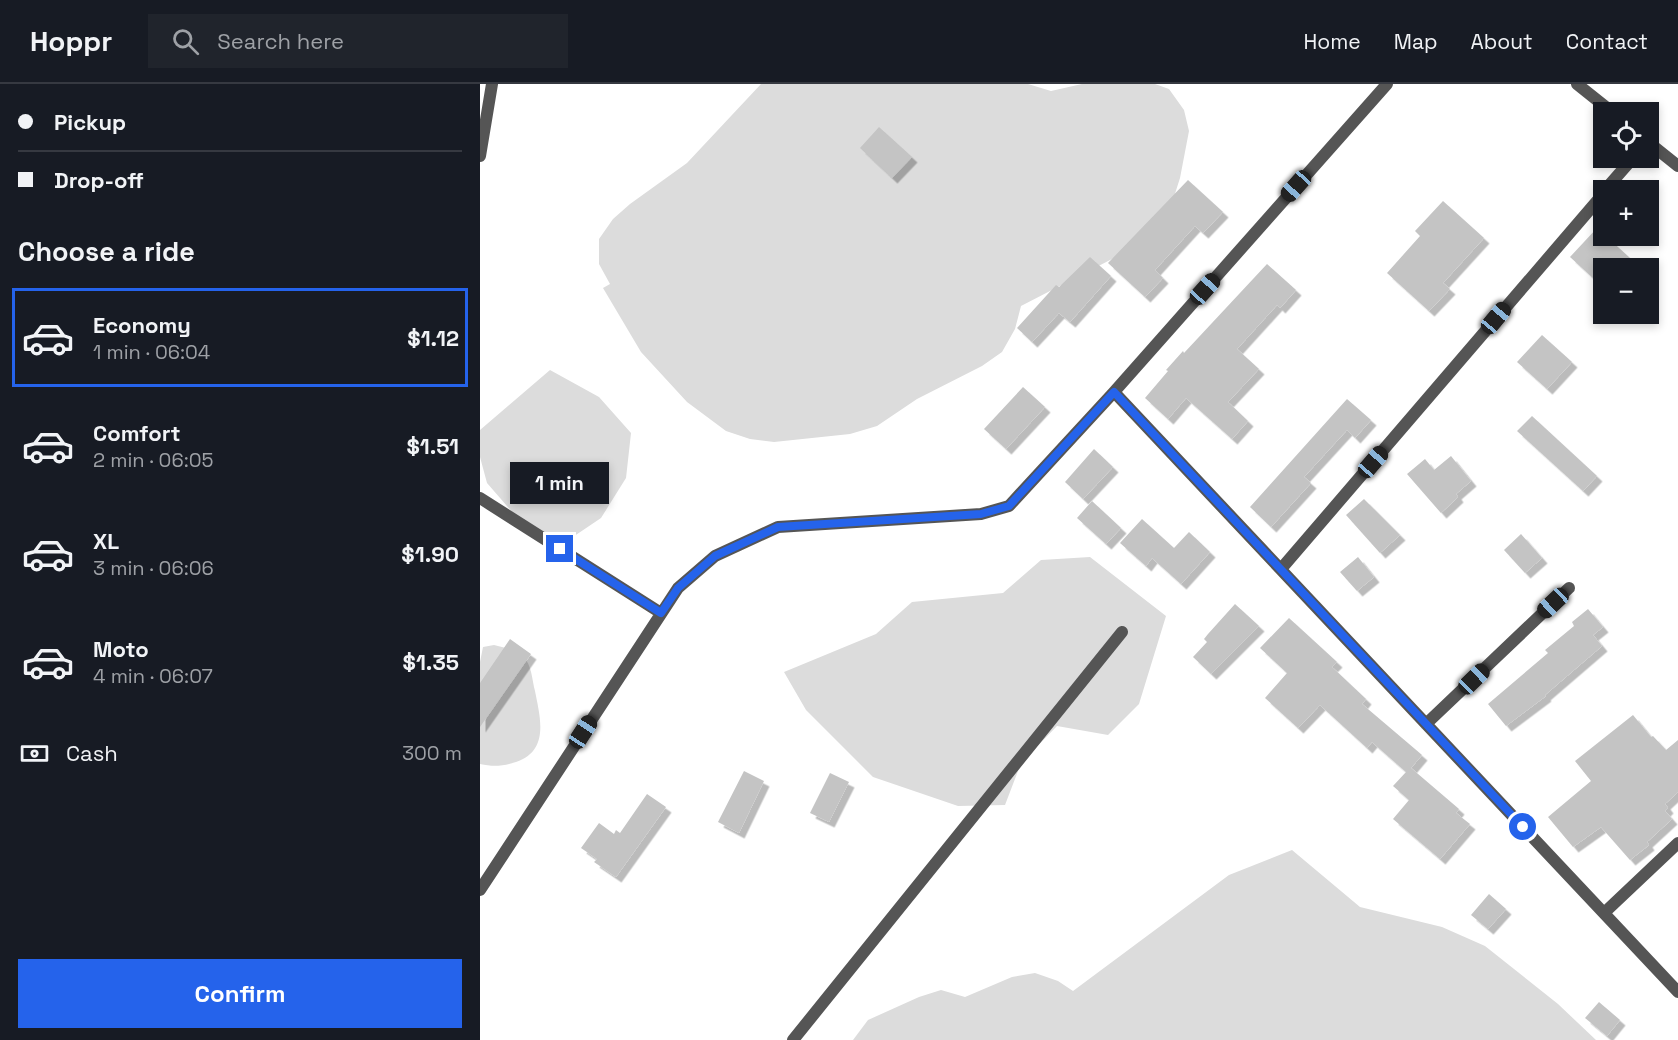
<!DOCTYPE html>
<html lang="en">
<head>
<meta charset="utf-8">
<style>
	body { margin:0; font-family:"Space Grotesk",sans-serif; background:#20242c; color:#f1f3f6; height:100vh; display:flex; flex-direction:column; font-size:22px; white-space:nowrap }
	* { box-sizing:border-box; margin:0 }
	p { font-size:20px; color:#9ea1a6 }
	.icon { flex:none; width:33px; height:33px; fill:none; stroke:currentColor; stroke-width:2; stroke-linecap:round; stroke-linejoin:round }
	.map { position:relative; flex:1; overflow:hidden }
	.panel { display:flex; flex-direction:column; background:#171b24; width:480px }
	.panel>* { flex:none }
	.top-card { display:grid; align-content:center; height:132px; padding:0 18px; background:#171b24 }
	.tools { position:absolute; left:1113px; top:18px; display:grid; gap:12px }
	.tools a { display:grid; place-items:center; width:66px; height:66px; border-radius:0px; background:#171b24; box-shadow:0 3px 9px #0003; font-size:30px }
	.end { position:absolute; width:27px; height:27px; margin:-14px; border:8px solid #2563eb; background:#fff; box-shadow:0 0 0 3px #fff }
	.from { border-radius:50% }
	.bubble { position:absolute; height:42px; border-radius:0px; background:#171b24; box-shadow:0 3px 9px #0003; font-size:20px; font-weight:700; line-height:42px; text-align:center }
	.car { position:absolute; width:18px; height:36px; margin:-18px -9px; border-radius:8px; box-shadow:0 0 4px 2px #0007; background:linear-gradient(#222 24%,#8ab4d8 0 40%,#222 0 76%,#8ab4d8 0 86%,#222 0) }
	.top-card b { display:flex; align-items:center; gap:21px; height:57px; font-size:22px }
	.top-card b+b { border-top:2px solid #363941 }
	.top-card i { width:15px; height:15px; background:#f1f3f6 }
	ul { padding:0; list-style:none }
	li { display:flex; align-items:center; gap:18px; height:99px; margin:0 12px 9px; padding:0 6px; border:3px solid transparent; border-radius:0px }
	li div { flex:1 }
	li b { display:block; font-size:22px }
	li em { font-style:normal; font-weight:700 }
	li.selected { border-color:#2563eb }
	li>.icon { width:54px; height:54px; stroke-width:1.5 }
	h2 { padding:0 18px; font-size:27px; line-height:72px }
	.pay { display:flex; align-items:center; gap:15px; height:66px; padding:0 18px; font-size:22px }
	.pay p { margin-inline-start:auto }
	.button { display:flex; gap:12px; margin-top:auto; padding:12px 18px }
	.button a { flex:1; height:69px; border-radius:0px; background:#2563eb; color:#fff; font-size:24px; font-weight:700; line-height:69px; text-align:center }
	header { display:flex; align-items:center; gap:36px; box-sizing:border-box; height:84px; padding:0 30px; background:#171b24; border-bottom:2px solid #363941 }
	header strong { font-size:28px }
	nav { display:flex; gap:33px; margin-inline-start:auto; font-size:21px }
	.search { width:420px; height:54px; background:#20242c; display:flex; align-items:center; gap:15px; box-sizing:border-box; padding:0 21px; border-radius:0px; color:#9ea1a6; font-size:22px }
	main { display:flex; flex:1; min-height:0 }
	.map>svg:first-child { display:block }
	.green { fill:#dcdcdc }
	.building { fill:#c4c4c4; filter:url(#shadow) }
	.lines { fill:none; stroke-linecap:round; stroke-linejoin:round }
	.service { stroke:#555; stroke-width:12 }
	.minor { stroke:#555; stroke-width:12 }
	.route { stroke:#2563eb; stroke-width:8 }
</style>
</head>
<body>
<header>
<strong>Hoppr</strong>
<div class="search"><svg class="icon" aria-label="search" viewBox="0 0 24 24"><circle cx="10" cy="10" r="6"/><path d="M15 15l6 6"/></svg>Search here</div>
<nav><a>Home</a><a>Map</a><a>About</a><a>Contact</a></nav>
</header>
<main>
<section class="panel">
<div class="top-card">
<b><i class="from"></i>Pickup</b>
<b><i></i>Drop-off</b>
</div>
<h2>Choose a ride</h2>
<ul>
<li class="selected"><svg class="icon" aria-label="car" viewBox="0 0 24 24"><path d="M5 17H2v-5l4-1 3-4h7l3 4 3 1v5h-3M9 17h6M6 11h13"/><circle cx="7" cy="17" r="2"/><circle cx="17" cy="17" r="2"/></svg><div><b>Economy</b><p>1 min · 06:04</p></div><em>$1.12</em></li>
<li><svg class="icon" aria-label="car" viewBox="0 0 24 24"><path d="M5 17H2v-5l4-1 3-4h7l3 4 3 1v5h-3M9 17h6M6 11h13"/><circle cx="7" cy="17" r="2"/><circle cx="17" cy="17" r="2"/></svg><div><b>Comfort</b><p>2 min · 06:05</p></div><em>$1.51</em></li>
<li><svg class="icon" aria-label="car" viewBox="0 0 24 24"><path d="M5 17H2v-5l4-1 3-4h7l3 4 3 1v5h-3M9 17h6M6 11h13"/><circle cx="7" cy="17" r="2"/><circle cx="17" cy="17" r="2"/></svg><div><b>XL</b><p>3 min · 06:06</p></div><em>$1.90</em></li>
<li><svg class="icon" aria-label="car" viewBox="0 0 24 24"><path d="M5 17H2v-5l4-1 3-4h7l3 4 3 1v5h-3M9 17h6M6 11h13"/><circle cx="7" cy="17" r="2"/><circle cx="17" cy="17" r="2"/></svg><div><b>Moto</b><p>4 min · 06:07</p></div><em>$1.35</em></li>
</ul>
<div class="pay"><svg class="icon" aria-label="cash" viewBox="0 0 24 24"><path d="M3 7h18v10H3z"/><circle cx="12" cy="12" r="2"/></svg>Cash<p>300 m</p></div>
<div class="button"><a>Confirm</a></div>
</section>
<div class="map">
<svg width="1198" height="956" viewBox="0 0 1198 956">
	<defs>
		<filter id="shadow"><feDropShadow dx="5.5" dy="5.5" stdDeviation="0" flood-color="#0004"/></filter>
	</defs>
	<rect width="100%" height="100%" fill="#fff"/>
	<!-- green -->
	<path class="green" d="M281 0H548L571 7 602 0H675L689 5 704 26 709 47 700 94 692 119 663 159 541 222 535 245 522 268 502 282 437 315 397 342 370 350 294 358 270 355 246 347 207 318 161 268 123 204 130 200 119 180V155L133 135 150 120 207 79Z
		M70 286 119 313 151 349 146 394 121 434 81 461 41 438 7 399 0 373V346Z
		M610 473 686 532 659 620 628 651 577 642 541 679 525 721 478 722 393 693 326 626 304 588 396 550 432 518 523 509 561 476Z
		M14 561C24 564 36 565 43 572 52 581 52 596 55 607 60 633 70 667 36 678 23 682 14 683 0 680V578L3 563Z
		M812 766 880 823 962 843 1005 862 1078 920 1116 956H373L388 936 439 913 461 906 485 913 532 893 555 889 578 897 593 907 749 791Z"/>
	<!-- building -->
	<path class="building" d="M399 43 432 73 412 94 380 64Z
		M708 96 743 128 723 149 715 142 675 186 683 194 665 213 628 179Z
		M963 117 1004 154 963 199 970 205 949 227 907 189 940 152 935 147Z
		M1117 144 1161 184H1124V204L1090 173Z
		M610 173 631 192 590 238 579 229 552 258 537 244 576 201 579 203Z
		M787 180 816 206 800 224 797 221 757 265 779 285 748 318 768 337 752 355 706 314 688 335 665 314 688 287 686 286 703 267 704 269Z
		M1062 251 1092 278 1067 305 1037 278Z
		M543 303 565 323 526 365 504 345Z
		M867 315 891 336 875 354 867 346 824 393 831 399 791 443 770 423Z
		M1052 332 1117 392 1103 407 1037 347Z
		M614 365 633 383 603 415 585 398Z
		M971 372 991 397 976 410 978 413 961 429 927 390 945 375 954 386Z
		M884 415 920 451 900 469 866 431Z
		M612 417 641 444 626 460 597 434Z
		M662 435 694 464 709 448 730 468 701 500 672 474 666 482 640 459Z
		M1041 450 1062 474 1045 489 1024 466Z
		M878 473 894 493 877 507 860 488Z
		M755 520 779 542 731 590 713 573 727 558 724 555 728 550Z
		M1108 525 1123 543 1113 551 1122 562 1065 611 1066 612 1026 642 1008 620 1068 569 1065 566 1094 542 1092 538Z
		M809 534 857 578 852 583 886 615 882 620 942 671 931 684 979 725 976 729 990 740 960 775 913 735 929 716 913 702 926 688 892 658 887 664 840 621 818 644 785 614 807 589 780 564Z
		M30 555 51 570 0 643V599Z
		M1153 631 1171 653 1173 652 1186 666 1198 656V708L1185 720 1188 724 1185 727 1192 735 1167 758 1169 761 1150 776 1121 743 1093 763 1068 733 1111 697 1095 677Z
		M264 687 284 697 259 749 238 738Z
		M350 689 369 698 349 738 330 729Z
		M167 710 186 723 136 793 114 778 117 775 101 764 119 739 134 750 136 746 140 749Z
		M1009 810 1026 825 1008 845 991 831Z
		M1119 918 1140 936 1127 952 1105 934Z"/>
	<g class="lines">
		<!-- service -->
		<path class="service" d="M313 956 642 548"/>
		<!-- minor -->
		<path class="minor" d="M1097 0 1132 28
			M1168 58 1198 82
			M0 72 12 0
			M1125 106 1153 74
			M634 308 1198 908
			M0 414 181 529
			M801 485 1124 109
			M946 640 1089 504
			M0 806 198 504 235 472 298 443 501 430 529 422 634 308 907 0
			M1124 829 1198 759"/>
	</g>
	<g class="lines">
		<!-- route -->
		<path class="route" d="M80 465 181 529 198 504 235 472 298 443 501 430 529 422 634 308 1043 743"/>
	</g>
</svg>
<div class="tools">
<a><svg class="icon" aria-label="locate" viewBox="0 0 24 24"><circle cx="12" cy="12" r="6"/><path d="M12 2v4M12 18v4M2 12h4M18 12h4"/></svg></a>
<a>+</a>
<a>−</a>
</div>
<i class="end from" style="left:1043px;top:743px"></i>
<i class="end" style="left:80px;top:465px"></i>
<div class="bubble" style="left:30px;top:378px;width:99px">1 min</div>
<i class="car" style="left:816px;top:102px;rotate:222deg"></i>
<i class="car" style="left:725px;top:205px;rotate:42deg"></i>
<i class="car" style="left:1016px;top:234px;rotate:40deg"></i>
<i class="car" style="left:893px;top:378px;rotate:41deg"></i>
<i class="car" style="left:1073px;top:519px;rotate:227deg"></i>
<i class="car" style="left:994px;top:595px;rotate:46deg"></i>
<i class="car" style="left:103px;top:648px;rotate:33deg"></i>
</div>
</main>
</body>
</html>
